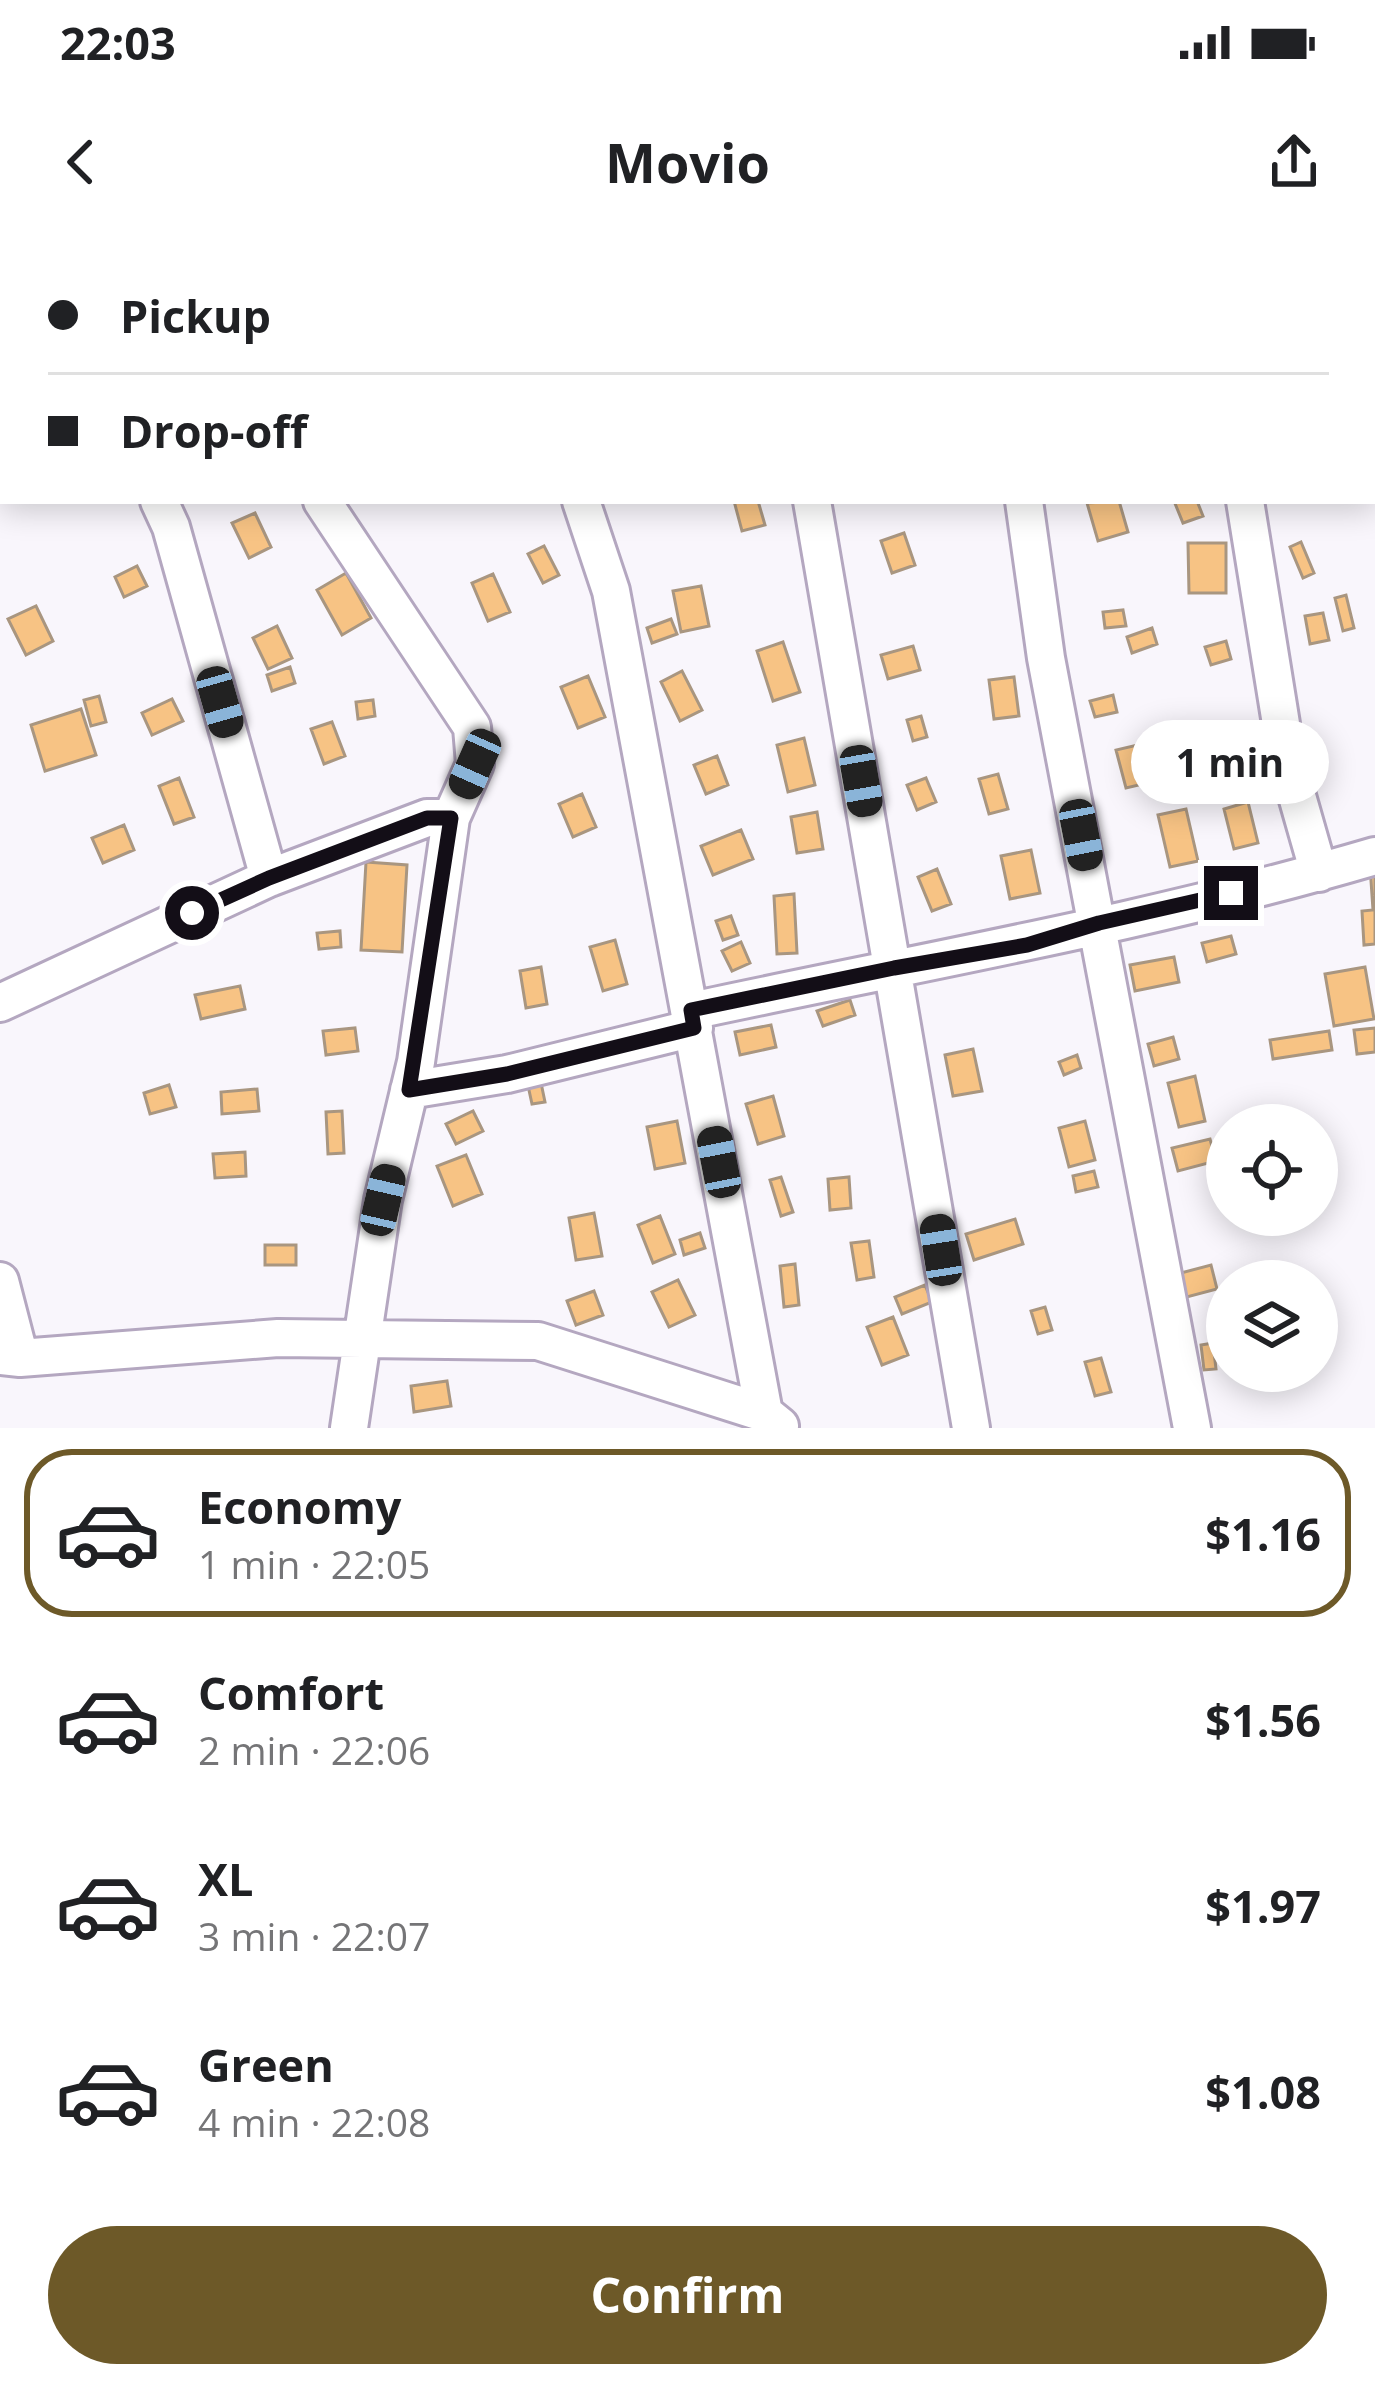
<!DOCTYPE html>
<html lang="en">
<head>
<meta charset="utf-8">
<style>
	body { margin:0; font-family:"Open Sans",sans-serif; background:#f2f2f2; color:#202124; height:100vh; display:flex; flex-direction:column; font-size:45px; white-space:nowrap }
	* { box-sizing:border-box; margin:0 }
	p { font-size:39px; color:#757577 }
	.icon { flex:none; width:66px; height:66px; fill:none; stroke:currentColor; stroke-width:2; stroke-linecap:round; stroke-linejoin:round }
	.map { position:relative; height:1188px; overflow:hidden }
	.sheet { display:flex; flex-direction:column; background:#fff; flex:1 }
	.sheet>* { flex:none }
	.guide { position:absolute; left:0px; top:0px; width:1377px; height:264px; box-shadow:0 6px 30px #0003; display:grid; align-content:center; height:264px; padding:0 48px; background:#fff }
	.buttons { position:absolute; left:1206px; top:864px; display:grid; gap:24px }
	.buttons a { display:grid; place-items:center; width:132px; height:132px; border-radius:50%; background:#fff; box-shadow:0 6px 30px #0003; font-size:60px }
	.end { position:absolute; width:54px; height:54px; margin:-27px; border:15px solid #130e17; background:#fff; box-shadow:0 0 0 6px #fff }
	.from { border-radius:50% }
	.bubble { position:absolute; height:84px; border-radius:42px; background:#fff; box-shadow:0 6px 30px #0003; font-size:39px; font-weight:700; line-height:84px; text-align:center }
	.car { position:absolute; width:36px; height:72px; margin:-36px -18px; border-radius:15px; box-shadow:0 0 9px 3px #0007; background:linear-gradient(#222 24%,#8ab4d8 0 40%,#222 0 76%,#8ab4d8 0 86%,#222 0) }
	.guide b { display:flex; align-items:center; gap:42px; height:114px; font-size:45px }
	.guide b+b { border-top:3px solid #e0e0e0 }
	.guide i { width:30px; height:30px; background:#202124 }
	ul { padding:21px 0 0; list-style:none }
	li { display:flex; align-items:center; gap:36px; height:168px; margin:0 24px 18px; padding:0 24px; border:6px solid transparent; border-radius:48px }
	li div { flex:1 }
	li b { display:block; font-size:45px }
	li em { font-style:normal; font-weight:700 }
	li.active { border-color:#6d5928 }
	li>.icon { width:108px; height:108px; stroke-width:1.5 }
	.button { display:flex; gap:24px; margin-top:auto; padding:24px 48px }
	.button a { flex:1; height:138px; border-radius:72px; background:#6d5928; color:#fff; font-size:48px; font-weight:700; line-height:138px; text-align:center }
	.status { display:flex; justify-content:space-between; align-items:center; height:84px; padding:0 60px; background:#fff; direction:ltr }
	.status svg { height:33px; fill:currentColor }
	header { display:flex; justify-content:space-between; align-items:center; height:156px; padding:0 48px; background:#fff; font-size:54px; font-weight:700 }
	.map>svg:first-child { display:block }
	.building { fill:#f7c384; stroke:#a99680; stroke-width:3 }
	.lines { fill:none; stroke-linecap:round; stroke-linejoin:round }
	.minor-casing { stroke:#b4a7c0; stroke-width:42 }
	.highway-casing { stroke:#b4a7c0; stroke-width:57 }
	.minor { stroke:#fff; stroke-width:36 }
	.highway { stroke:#fff; stroke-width:51 }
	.route { stroke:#130e17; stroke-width:15 }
</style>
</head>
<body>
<div class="status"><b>22:03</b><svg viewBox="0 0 49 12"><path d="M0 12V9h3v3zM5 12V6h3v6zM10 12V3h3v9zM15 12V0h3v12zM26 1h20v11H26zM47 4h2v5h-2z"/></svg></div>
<header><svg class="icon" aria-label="back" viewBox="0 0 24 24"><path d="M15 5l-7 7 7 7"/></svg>Movio<svg class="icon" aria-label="share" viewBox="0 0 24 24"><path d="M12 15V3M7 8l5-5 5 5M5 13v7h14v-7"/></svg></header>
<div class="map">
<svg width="1375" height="1188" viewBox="0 0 1375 1188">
	<rect width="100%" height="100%" fill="#f9f6fc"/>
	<!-- building -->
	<path class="building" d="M146 0H204L205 3H148Z
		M734 261H758L765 285 742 291Z
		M1119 261 1128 292 1098 301 1087 263Z
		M1174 261H1197L1203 276 1183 283Z
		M255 273 271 307 249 318 232 283Z
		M904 293 915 325 892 333 881 301Z
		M1301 302 1314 333 1303 338 1290 307Z
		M1188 303H1226V353H1189Z
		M544 306 559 335 543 343 528 314Z
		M137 326 147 346 124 357 115 337Z
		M346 333 371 378 342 395 317 350Z
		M493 334 510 372 488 381 472 343Z
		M701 346 709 386 681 392 673 351Z
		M1346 355 1354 388 1343 391 1335 358Z
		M36 366 53 401 26 415 8 379Z
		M1123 370 1126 386 1105 388 1103 372Z
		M1323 373 1329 400 1310 404 1305 376Z
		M671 379 677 394 652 403 647 388Z
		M277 386 292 418 268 429 253 398Z
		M1152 388 1157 404 1132 413 1127 397Z
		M1226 401 1231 419 1211 425 1205 407Z
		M783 402 800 452 773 461 757 411Z
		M913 406 920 430 888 439 881 415Z
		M290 427 295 443 272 451 267 435Z
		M682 431 702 470 680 481 661 442Z
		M588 436 605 477 578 488 561 447Z
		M1014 437 1019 476 994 479 989 440Z
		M1113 455 1117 472 1095 477 1090 461Z
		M99 456 106 482 91 486 84 460Z
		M172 459 183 481 152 495 142 473Z
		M373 460 375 476 358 479 356 462Z
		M81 469 96 515 45 531 31 485Z
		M921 476 927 497 913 501 907 480Z
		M332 482 345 516 324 524 311 489Z
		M804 498 815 545 788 552 777 505Z
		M1146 503 1156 541 1126 548 1116 510Z
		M1273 503 1278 523 1245 531 1240 512Z
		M717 516 728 545 706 554 694 525Z
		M998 534 1008 569 989 574 979 539Z
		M179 538 194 577 174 584 159 546Z
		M926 538 936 562 917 570 907 545Z
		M582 554 596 587 573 597 559 564Z
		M1248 562 1258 603 1234 609 1224 569Z
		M1186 569 1198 621 1170 627 1158 575Z
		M817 572 823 609 797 613 791 577Z
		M124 585 134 610 103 623 92 598Z
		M741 590 753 619 713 635 701 606Z
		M1031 610 1040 653 1010 659 1001 616Z
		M366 622 407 625 402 712 361 710Z
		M1375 625V704L1364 705 1362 671 1373 670 1370 626Z
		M937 629 951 664 932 671 918 637Z
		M794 654 797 713 777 714 774 656Z
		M731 676 738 695 723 700 716 681Z
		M340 691 341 707 319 709 317 693Z
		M1231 696 1236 714 1207 722 1202 703Z
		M615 700 627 744 603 751 590 707Z
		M741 702 750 723 732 731 722 711Z
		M1174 717 1179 742 1135 751 1130 725Z
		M541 727 547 764 526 768 520 731Z
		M1365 727 1374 779 1334 786 1325 734Z
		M240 746 245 769 201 779 195 755Z
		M850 760 855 775 823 786 817 771Z
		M771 785 776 807 740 815 735 792Z
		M355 788 358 811 326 815 323 791Z
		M1375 788V812L1357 814 1354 790Z
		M1329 791 1332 810 1273 819 1270 800Z
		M1173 797 1179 819 1154 826 1148 804Z
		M973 809 982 851 953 856 945 815Z
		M1077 815 1081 828 1064 835 1059 822Z
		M1195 836 1205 881 1179 887 1168 843Z
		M540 838 545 862 532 864 527 841Z
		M169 845 176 867 150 874 144 853Z
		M257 849 259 871 222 874 221 852Z
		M773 856 784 896 758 904 746 864Z
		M342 871 344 913 328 914 326 872Z
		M473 871 483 891 456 904 446 884Z
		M677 881 685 923 655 929 647 887Z
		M1085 881 1095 920 1069 927 1059 888Z
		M1210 899 1216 921 1178 931 1172 908Z
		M245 912 246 936 215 938 213 914Z
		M466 915 482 954 453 966 437 926Z
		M1094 931 1098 947 1076 952 1073 936Z
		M781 937 793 972 781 976 770 940Z
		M849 937 851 968 830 970 828 939Z
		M594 973 602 1016 576 1020 569 978Z
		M660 976 675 1014 653 1023 638 985Z
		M1015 979 1023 1004 974 1020 966 994Z
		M700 993 705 1008 684 1015 680 1000Z
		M869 1001 874 1037 857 1040 851 1003Z
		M265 1005H296V1025H265Z
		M795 1024 799 1065 784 1067 780 1026Z
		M1211 1025 1217 1049 1183 1058 1177 1034Z
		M678 1040 695 1075 669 1087 652 1052Z
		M925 1045 932 1062 902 1074 895 1057Z
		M594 1051 603 1075 576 1085 567 1061Z
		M1045 1067 1052 1090 1038 1094 1031 1071Z
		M893 1077 908 1115 882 1125 867 1087Z
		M1213 1103 1216 1129 1204 1130 1201 1105Z
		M1101 1118 1111 1152 1095 1156 1085 1122Z
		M447 1141 451 1166 414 1172 411 1146Z"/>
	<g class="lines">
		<defs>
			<path id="minor" d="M760 0 761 3
				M988 0V3
				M1188 0 1189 3
				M265 3 267 0
				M694 3 696 0
				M0 156 3 154
				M159 261 171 287 269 638
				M322 261 472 487 475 524 451 578 416 822 383 960 349 1188
				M581 261 611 351 764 1173
				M812 261 971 1188
				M1024 261 1046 418 1192 1188
				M1245 261 1287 521 1319 633
				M0 763 269 638 427 578H451
				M691 771C919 722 1151 682 1375 616
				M409 850 507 834 694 788
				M0 1041 20 1118
				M0 1116 20 1118 278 1098 538 1101 764 1173 780 1186"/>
			<path id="highway" d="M1352 0V3
				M1374 170 1375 177"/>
		</defs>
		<!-- minor casing -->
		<use href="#minor" class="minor-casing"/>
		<!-- highway casing -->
		<use href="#highway" class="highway-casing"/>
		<!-- minor -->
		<use href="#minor" class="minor"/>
		<!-- highway -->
		<use href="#highway" class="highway"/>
	</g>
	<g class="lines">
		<!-- route -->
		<path class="route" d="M192 673 269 638 427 578H451L409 850 507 834 694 788 691 770 894 728 1027 705 1099 683 1231 653"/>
	</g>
</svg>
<div class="buttons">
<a><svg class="icon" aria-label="locate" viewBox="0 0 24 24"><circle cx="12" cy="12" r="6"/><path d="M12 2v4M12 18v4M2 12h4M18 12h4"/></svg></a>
<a><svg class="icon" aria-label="layers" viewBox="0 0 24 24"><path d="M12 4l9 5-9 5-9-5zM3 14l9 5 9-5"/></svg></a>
</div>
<i class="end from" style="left:192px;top:673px"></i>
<i class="end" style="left:1231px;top:653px"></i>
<div class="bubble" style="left:1131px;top:480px;width:198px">1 min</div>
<i class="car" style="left:220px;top:462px;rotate:164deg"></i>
<i class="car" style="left:475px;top:524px;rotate:204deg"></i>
<i class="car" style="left:861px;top:541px;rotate:170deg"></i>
<i class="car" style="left:1081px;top:595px;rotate:169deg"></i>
<i class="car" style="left:719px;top:922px;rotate:349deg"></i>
<i class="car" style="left:383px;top:960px;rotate:13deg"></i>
<i class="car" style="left:941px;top:1010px;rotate:351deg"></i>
<div class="guide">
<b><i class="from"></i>Pickup</b>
<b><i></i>Drop-off</b>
</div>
</div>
<section class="sheet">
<ul>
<li class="active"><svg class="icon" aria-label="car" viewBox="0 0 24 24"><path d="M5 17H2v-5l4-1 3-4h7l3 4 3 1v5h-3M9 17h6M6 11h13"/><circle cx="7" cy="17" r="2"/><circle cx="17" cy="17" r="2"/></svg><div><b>Economy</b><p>1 min · 22:05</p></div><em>$1.16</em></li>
<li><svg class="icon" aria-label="car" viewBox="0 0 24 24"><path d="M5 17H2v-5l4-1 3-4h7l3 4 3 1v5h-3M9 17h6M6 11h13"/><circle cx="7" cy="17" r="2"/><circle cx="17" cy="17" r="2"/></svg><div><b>Comfort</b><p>2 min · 22:06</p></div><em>$1.56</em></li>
<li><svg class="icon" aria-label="car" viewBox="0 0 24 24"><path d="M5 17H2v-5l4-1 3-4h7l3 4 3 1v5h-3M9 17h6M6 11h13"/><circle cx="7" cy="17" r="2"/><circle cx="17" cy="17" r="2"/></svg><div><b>XL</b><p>3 min · 22:07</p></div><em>$1.97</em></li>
<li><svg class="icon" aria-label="car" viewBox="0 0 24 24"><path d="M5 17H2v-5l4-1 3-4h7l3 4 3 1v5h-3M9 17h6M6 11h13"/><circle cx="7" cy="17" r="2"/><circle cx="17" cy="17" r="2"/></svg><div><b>Green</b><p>4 min · 22:08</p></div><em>$1.08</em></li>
</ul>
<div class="button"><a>Confirm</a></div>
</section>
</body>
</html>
